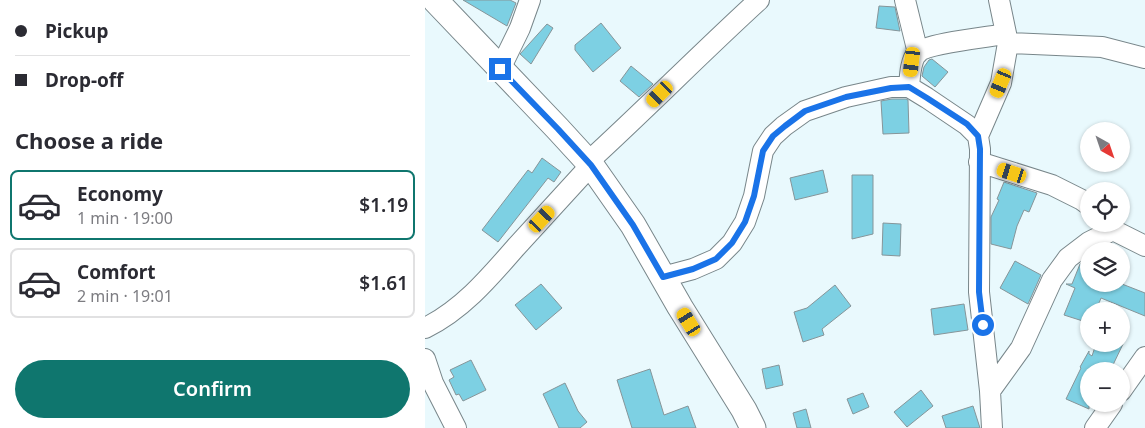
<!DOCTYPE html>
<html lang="en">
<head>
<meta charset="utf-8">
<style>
	body { margin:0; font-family:"Noto Sans",sans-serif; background:#f7f7f7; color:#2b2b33; height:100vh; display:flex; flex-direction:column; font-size:19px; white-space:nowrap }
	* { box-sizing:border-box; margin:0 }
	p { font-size:16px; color:#7c7c81 }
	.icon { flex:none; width:28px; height:28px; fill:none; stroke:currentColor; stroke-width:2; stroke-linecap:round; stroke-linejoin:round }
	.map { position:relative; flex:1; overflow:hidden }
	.panel { display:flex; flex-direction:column; background:#fff; width:425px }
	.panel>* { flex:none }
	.banner { display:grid; align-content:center; height:110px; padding:0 15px; background:#fff }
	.needle { width:32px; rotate:140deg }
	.buttons { position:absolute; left:655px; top:122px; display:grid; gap:10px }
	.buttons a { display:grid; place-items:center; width:50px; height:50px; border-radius:50%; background:#fff; box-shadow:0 1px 4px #0004; font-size:25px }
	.end { position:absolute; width:22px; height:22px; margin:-11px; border:6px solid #1a73e8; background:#fff; box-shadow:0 0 0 2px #fff }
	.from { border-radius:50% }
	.car { position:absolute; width:15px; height:30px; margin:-15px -8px; border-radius:6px; box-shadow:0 0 4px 1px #0007; background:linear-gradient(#f5c518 24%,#345 0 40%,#f5c518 0 76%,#345 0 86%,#f5c518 0) }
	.banner b { display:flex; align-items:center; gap:18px; height:48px; font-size:19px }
	.banner b+b { border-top:1px solid #e1e1e2 }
	.banner i { width:12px; height:12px; background:#2b2b33 }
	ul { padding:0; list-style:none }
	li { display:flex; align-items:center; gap:15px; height:70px; margin:0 10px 8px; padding:0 5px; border:2px solid #e1e1e2; border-radius:8px }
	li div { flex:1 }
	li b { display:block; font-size:19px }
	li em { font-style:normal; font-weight:600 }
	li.active { border-color:#0f766e }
	li>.icon { width:45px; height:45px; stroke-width:1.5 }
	h2 { padding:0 15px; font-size:22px; line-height:60px }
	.button { display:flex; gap:10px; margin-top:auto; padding:10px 15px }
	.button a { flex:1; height:58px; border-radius:30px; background:#0f766e; color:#fff; font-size:20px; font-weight:600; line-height:58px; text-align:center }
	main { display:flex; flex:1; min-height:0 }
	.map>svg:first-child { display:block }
	.building { fill:#7dd0e3; stroke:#869599 }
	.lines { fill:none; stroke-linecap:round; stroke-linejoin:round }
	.minor-casing { stroke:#78868a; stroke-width:22 }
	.tertiary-casing { stroke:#78868a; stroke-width:27 }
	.minor { stroke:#fff; stroke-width:20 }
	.tertiary { stroke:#fff; stroke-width:25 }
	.route { stroke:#1a73e8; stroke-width:6 }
</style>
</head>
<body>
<main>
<section class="panel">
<div class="banner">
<b><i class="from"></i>Pickup</b>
<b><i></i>Drop-off</b>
</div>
<h2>Choose a ride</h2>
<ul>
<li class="active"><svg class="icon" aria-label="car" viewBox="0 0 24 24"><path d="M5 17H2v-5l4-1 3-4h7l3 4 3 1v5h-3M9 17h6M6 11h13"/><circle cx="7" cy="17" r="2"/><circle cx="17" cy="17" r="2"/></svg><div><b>Economy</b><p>1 min · 19:00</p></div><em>$1.19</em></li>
<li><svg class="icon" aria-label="car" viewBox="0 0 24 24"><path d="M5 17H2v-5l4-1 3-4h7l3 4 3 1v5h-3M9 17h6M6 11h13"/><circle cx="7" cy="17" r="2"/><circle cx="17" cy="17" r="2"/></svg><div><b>Comfort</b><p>2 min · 19:01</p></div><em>$1.61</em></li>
</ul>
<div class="button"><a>Confirm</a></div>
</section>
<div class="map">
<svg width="720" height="428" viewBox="0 0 720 428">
	<rect width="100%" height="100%" fill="#e9f9fd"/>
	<!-- building -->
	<path class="building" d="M38 0H85L91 3 82 26Z
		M454 6 470 7 475 31 451 28Z
		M176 23 196 48 168 72 150 50V45Z
		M122 24 128 28 106 64 95 54Z
		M507 59 523 72 510 87 497 76 499 67 504 60Z
		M206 66 228 84 214 97 195 81Z
		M467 99H481L483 100 484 133 458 134 456 101Z
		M117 158 136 172 129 182 123 178 73 242 57 230 103 170 107 173Z
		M398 170 403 192 370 200 365 178Z
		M427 175H448V234L427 239Z
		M579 182 612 193 604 212 599 210 592 226 586 249 566 244V217L574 200 572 199Z
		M458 223 476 224 475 256 457 255Z
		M664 257V284H697L720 293V316L676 298 671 311H664V323L639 315 650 288 641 284H647L655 264Z
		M590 261 616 275 603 304 575 288Z
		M116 284 137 308 111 330 90 305Z
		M410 285 426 306 397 329 399 335 378 342 369 312 382 308Z
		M539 304 543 330 509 335 506 309Z
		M671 344H698L687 367 695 371H664V409L641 399 656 368 655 367 664 351V354L667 356Z
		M46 360 61 390 38 401 34 394 31 395 24 380 29 377 25 370Z
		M354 365 358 385 341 389 337 369Z
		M225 369 239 415 263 406 271 428H207L192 380Z
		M140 383 153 411 162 422 155 428H134L118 394Z
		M496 390 508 406 482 427 469 412Z
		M438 393 444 407 428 414 422 399Z
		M548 406 555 428H521L517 416Z
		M381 409 386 428H372L368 413Z"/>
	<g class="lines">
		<defs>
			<path id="minor" d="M480 0 493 53
				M583 43 677 47 720 58
				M75 69 95 28 105 0
				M484 87C485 76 485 62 492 53 502 43 564 37 580 34
				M553 136 576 83 583 43 574 0
				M163 162C221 109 276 53 334 0
				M554 162 627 185 657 200 664 205
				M683 224 688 230 720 246
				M238 277 268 269 291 259 307 243 320 222 329 196 338 151 348 136 359 126 380 111 421 97 466 87H484L502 98 542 125 553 136 555 149 554 292 565 391 567 428
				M0 328C37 310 64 278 91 247 116 220 141 192 166 165
				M0 359 8 383 31 428
				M565 391 596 348 627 280 643 258 664 242 688 230
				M696 391 720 357
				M670 428 687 404"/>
			<path id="tertiary" d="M10 0 133 129 166 165 208 225 255 307 319 410 328 428"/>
		</defs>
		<!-- minor casing -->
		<use href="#minor" class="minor-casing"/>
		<!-- tertiary casing -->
		<use href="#tertiary" class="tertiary-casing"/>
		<!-- minor -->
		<use href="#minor" class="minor"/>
		<!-- tertiary -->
		<use href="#tertiary" class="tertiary"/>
	</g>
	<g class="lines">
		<!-- route -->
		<path class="route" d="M75 69 133 129 166 165 208 225 238 277 268 269 291 259 307 243 320 222 329 196 338 151 348 136 360 126 380 111 421 97 466 88 484 87 502 98 542 124 553 136 555 149 554 292 558 325"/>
	</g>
</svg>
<div class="buttons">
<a><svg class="needle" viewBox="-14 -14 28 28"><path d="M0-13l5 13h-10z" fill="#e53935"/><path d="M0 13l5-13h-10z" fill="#7c7c81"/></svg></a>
<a><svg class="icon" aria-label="locate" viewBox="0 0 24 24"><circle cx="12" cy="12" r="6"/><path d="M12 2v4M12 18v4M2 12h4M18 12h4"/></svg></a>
<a><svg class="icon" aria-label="layers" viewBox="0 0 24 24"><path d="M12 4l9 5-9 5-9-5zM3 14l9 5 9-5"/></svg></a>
<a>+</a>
<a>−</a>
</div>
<i class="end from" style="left:558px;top:325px"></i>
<i class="end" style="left:75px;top:69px"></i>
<i class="car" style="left:487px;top:62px;rotate:187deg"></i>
<i class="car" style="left:576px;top:83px;rotate:203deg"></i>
<i class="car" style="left:235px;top:94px;rotate:225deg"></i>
<i class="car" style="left:587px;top:173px;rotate:288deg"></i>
<i class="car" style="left:117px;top:219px;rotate:43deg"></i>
<i class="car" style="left:264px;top:322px;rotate:328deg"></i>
</div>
</main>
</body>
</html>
